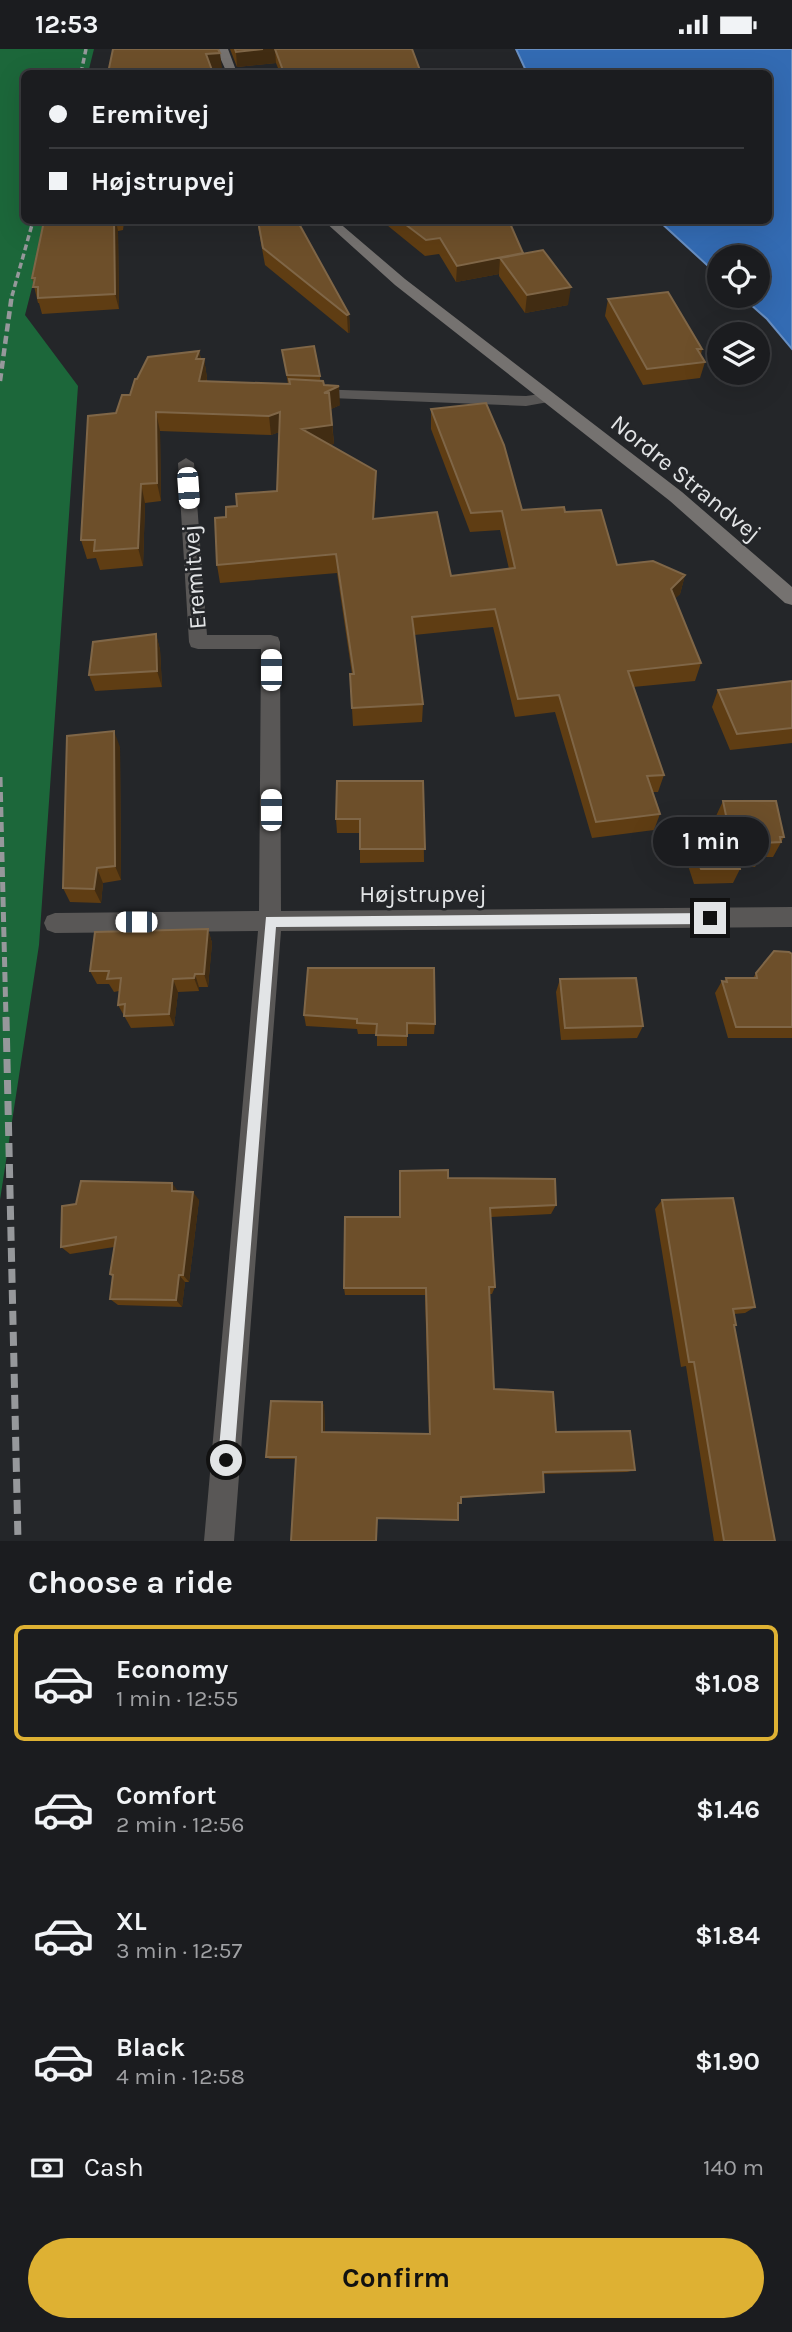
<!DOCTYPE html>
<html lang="en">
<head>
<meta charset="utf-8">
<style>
	body { margin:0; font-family:Karla,sans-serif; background:#242528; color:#f1f3f6; height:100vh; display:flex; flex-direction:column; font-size:26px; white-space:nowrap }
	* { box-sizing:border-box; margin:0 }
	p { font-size:23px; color:#a0a1a4 }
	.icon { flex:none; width:38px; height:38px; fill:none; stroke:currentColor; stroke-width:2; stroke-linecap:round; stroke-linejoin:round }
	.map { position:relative; height:1492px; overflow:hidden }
	.details { display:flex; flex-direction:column; background:#1b1c1f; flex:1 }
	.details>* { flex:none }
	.banner { position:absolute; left:21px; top:21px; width:751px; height:154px; border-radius:10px; box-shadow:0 7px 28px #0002,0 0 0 2px #393a3d; display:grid; align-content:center; height:154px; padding:0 28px; background:#1b1c1f }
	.controls { position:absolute; left:707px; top:196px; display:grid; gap:14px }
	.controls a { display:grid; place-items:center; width:63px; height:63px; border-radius:50%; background:#1b1c1f; box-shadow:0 7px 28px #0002,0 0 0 2px #393a3d; font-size:35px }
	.end { position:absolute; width:32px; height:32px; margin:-16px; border:9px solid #e2e4e6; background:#111; box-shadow:0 0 0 4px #111 }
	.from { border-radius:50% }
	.bubble { position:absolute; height:49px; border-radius:24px; background:#1b1c1f; box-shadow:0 7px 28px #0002,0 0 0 2px #393a3d; font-size:23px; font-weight:700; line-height:49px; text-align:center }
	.car { position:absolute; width:21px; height:42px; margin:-21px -10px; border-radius:9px; box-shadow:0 0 5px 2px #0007; background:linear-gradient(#fff 24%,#345 0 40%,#fff 0 76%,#345 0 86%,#fff 0) }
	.banner b { display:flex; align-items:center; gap:24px; height:66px; font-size:26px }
	.banner b+b { border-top:2px solid #393a3d }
	.banner i { width:18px; height:18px; background:#f1f3f6 }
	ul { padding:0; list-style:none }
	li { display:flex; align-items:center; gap:21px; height:116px; margin:0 14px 10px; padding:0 14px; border:4px solid transparent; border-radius:10px }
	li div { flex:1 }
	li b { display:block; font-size:26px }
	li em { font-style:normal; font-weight:700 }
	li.on { border-color:#deb133 }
	li>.icon { width:63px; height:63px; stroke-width:1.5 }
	h2 { padding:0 28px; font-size:32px; line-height:84px }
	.pay { display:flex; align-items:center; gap:18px; height:77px; padding:0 28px; font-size:26px }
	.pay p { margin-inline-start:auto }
	.button { display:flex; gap:14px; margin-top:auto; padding:14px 28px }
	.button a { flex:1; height:80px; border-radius:42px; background:#deb133; color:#111; font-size:28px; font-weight:700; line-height:80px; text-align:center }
	.status { display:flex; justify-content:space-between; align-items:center; height:49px; padding:0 35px; background:#1b1c1f; direction:ltr }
	.status svg { height:19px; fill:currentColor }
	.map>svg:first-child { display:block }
	.forest { fill:#1c673a }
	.water { fill:#336bb3; stroke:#688fc2; stroke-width:2 }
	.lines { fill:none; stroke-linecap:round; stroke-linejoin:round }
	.street { fill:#595756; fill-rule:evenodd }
	.secondary { fill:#757270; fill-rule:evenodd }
	.rail-far3 { stroke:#96989b; stroke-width:3.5; stroke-dasharray:6 3.5; stroke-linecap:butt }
	.rail-far2 { stroke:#96989b; stroke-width:4.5; stroke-dasharray:8 4.5; stroke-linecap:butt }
	.rail-far1 { stroke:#96989b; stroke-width:5; stroke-dasharray:10 5; stroke-linecap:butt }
	.rail { stroke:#96989b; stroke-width:7; stroke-dasharray:14 7; stroke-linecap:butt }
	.wall { fill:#5f3d13 }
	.shaded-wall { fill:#412c12 }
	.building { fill:#6d4f2a; stroke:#7f6647; stroke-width:2 }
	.route { fill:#e2e4e6 }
	.labels { text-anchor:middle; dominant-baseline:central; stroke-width:5; stroke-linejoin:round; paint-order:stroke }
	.street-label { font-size:24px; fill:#e2e4e6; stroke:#242629 }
</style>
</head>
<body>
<div class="status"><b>12:53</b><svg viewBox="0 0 49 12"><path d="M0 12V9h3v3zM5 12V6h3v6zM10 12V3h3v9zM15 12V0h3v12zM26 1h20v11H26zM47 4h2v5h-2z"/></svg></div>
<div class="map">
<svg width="792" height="1492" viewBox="0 0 792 1492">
	<rect width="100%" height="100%" fill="#242629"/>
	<!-- forest -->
	<path class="forest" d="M0 0H94L88 24H24V172H49L25 266 78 337 39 896 0 1151Z"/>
	<!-- water -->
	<path class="water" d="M516 0H792V300L767 270 741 247H758V208H719V227L659 172H768V24H527Z"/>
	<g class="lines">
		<!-- street -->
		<path class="street" d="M312 340 526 347 548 344 556 349 554 352 526 357 306 348 304 345 306 342Z
			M186 409 194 414 207 586H271L278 588 280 593 281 862 792 858V878L281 882 234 1492H204L258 882 55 884 47 881 44 874 47 867 55 864 259 862 261 600H198L191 598 189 593 178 414Z"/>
		<!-- secondary -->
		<path class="secondary" d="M216 0H228L237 24H227Z
			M324 172H337L405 230 682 443 792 538V556L785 554 670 452 395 236Z"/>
		<!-- rail-far3 -->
		<path class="rail-far3" d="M81 24 86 0
			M12 247 33 172"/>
		<!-- rail-far2 -->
		<path class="rail-far2" d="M0 332 12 245"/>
		<!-- rail-far1 -->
		<path class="rail-far1" d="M0 728 6 970"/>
		<!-- rail -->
		<path class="rail" d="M6 968 18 1492"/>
	</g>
	<!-- wall -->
	<path class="wall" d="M230 0H412L421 24H280L276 14 237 18Z
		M44 172H129V173H124L123 181 118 182 119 260 42 265 39 254H38L32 229Z
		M257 172H293L349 265 350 283 348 284 265 216Z
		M382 172H509L523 204 568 256 525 264 499 227V225L456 233 439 205 425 207Z
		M608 250 702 300 701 306 705 313 700 329 643 336 605 267Z
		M282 301 320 327V332L324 336 340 356 331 360 334 395 329 396 376 422V441L374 469 451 527 509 520 500 481 470 483 431 380V360L522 461 565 463 617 516 685 526 680 545 674 550 701 614 695 632 633 638 664 726 658 743H652L660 765 654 781 592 789 555 663 515 668 493 578 414 586 423 655 422 673 353 677 350 625H352L337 524 220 534 217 516 226 468 237 457 277 442 279 383 271 386 160 382 161 452 145 454 143 517 100 521 96 509 87 510 81 491 116 364 130 346 137 330 199 302 201 310H204L207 329V332L288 335Z
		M156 585 160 601 162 638 95 642 89 626Z
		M792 632V694L730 701 712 658 718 641Z
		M120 698 121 831 103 834 101 854 70 853 63 839Z
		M423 732 424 813 360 814V784H337L336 770Z
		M723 752 784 788 773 808H761L755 818H740V820L733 834 694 835 683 801 689 786 719 782 716 767Z
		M208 880 212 894 208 938H199V942L178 943 174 977 131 979 118 956 119 942 114 943 109 935H97L90 922Z
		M792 905V989H728L715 944 722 932H724L726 929H753L756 924Z
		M560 930 643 977 637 989 561 991 556 943Z
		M304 966 435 975 434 985H407V997H377V985H358L357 980 306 977Z
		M448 1129 556 1156 551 1165 491 1168 495 1238 492 1245H489L494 1340 556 1383 635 1421 627 1423 543 1425 544 1443 461 1449 459 1455 377 1469V1492H291L296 1410H270L266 1408 322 1353 324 1357 325 1383 429 1385 425 1246H345L344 1239 400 1168Z
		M178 1142 199 1151 189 1233H185L182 1258 118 1256 110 1250 113 1228 110 1225 114 1198 70 1205 61 1198Z
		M662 1151 755 1258 745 1264 734 1265 736 1276 734 1277 775 1492H714L686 1317 681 1318 655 1160Z"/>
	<!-- shaded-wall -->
	<path class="shaded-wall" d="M263 0H275L276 14 237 18 236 3Z
		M220 4 222 19 207 20 206 5Z
		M114 172H116L118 182 119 260 115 245Z
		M500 209 499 225 456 233 457 217Z
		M571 238 568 256 525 264 527 246Z
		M349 265 350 283 348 284 347 266Z
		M199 302 202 319 204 310 207 329 203 351 196 310Z
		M339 337 340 356 325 363 324 344Z
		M156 363 160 382 161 452 157 434Z
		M280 363 282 382 271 386 269 367Z
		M332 376 334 395 303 399 302 380Z
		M376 422V441L373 488V470Z
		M141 435 145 454 143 517 138 499Z
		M685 526 680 545 665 559 671 540Z
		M156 585 160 601 162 638 157 622Z
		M114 682 120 698 121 831 115 817Z
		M97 819 103 834 101 854 94 840Z
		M208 880 212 894 208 938 204 925Z
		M195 925 199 938V942L194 929Z
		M173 930 178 943 174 977 169 965Z
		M172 1134 178 1142H172Z
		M193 1143 199 1151 189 1233 183 1226Z
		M179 1226 185 1233 182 1258 176 1251Z
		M322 1353 324 1357 325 1386 322 1383Z"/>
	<!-- building -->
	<path class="building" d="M113 0H218L220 4 206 5 213 24H108Z
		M235 0H263L236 3Z
		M275 0H412L421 24H284Z
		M44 172H114L115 245 38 249V238H33L35 229H32Z
		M258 172H293L294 174 298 173 349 265 347 266 263 199Z
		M401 172H509L523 204 457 217 440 189 426 191Z
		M543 201 571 238 527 246 500 209Z
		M668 243 702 300H697L705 313 647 320 608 250Z
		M314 297 320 327 287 326 282 301Z
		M199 302 196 310H204L199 332 290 335 289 330 323 332 324 336 339 337 324 344H329L332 376 302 380 376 422 373 470 437 463 451 527 515 519 502 462 471 464 431 360 486 354 504 396 522 461 564 458 565 463 601 461 617 516 653 512 685 526 671 540 701 614 628 622 664 726 647 727 660 765 596 773 559 646 518 650 495 560 412 568 423 655 352 659 350 625H354L336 505 217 516 215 469 226 468V458L237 457 236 445 277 442 280 363 269 367 156 363 157 434 141 435 138 499 94 502 95 491H81L88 367 116 364 122 346H130L135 330H137L148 308Z
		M156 585 157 622 89 626 93 593Z
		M792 632V679L737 685 718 641Z
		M114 682 115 817 97 819 94 840 63 839 67 687Z
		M337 732H423L425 800H360V770H336Z
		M723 752H776L784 788H780L781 793 762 794 763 804 737 803 740 820H701L689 786 729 781Z
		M208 880 204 925H195L194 929 173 930 169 965 124 967 125 955 118 956 121 929 107 930 109 922H90L95 883Z
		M774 902 789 903 792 905V978H736L722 932 727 933 726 929H757L756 924Z
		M308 919H434L435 975 407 974V987L376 986 377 975 357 974V970L304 966Z
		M636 929 643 977 565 979 560 930Z
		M448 1121V1129L555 1130 556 1156 490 1159 495 1238H489L494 1340 553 1343 556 1383 630 1382 635 1421 543 1423 544 1443 461 1448V1454H458V1471L377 1469 376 1492H291L296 1408H266L271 1352 322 1353V1383L430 1385 426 1239H344L345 1168H400V1122Z
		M81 1132 172 1134V1142L193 1143 183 1226H179L176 1251 110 1250 113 1226 110 1225 116 1188 61 1198 62 1157 76 1155Z
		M733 1149 755 1258 733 1260 736 1276H734L775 1492H724L694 1313H689L662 1151Z"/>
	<!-- route -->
	<path class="route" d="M710 864 716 869 710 875 276 878 234 1411 232 1417 226 1419 220 1417 218 1411 266 868Z"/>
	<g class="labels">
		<!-- street labels -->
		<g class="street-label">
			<text transform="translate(686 429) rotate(39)">Nordre Strandvej</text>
			<text transform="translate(194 528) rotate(-94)">Eremitvej</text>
			<text x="423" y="845">Højstrupvej</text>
		</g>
	</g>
</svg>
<div class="controls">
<a><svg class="icon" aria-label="locate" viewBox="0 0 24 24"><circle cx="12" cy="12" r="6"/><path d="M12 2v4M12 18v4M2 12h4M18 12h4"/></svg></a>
<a><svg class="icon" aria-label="layers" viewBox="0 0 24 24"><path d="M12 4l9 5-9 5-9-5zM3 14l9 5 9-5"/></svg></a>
</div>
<i class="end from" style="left:226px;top:1411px"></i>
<i class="end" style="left:710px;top:869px"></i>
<div class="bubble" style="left:653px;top:768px;width:116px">1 min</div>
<i class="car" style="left:188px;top:439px;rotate:176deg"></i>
<i class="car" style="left:271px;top:621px;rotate:0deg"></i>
<i class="car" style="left:271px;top:761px;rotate:0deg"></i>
<i class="car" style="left:136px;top:873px;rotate:270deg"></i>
<div class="banner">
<b><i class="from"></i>Eremitvej</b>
<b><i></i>Højstrupvej</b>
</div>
</div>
<section class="details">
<h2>Choose a ride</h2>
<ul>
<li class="on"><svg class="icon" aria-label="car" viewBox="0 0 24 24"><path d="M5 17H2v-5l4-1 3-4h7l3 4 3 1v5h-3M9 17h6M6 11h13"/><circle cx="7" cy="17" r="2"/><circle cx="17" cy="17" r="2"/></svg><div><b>Economy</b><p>1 min · 12:55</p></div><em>$1.08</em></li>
<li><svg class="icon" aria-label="car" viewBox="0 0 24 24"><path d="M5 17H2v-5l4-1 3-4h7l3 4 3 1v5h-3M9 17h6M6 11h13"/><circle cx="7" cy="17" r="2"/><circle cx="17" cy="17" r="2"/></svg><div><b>Comfort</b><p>2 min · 12:56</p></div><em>$1.46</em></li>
<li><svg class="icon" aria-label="car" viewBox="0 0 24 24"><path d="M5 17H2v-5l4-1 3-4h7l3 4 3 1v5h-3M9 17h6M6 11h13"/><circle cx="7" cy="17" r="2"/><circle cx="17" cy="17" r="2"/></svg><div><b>XL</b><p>3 min · 12:57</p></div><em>$1.84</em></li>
<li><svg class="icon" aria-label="car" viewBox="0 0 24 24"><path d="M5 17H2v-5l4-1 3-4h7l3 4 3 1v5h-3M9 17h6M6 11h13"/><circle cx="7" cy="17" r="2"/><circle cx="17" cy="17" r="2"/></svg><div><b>Black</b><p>4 min · 12:58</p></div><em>$1.90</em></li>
</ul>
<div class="pay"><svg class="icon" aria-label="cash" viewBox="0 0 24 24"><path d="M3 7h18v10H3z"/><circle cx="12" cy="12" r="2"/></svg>Cash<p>140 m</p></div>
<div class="button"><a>Confirm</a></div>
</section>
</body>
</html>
